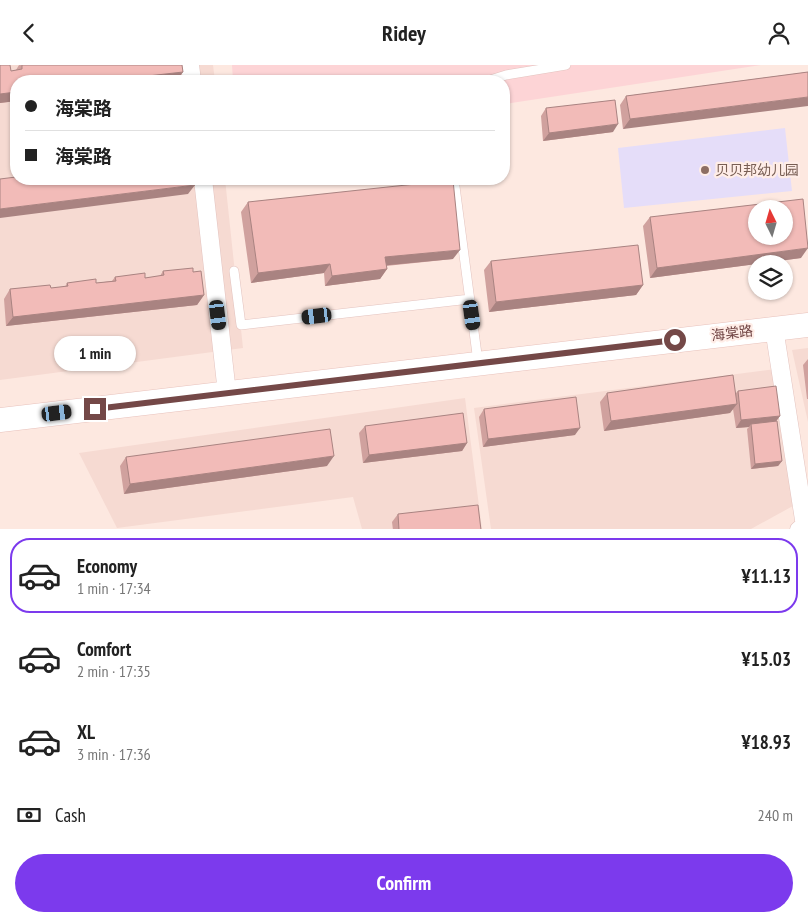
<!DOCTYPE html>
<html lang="en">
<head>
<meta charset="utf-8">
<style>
	body { margin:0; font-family:"PT Sans Narrow","Noto Sans SC",sans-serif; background:#f6f6f6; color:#222; height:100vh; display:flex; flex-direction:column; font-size:19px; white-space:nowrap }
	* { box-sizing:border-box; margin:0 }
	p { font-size:16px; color:#767676 }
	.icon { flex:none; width:28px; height:28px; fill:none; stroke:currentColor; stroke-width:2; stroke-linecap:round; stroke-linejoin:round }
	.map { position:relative; height:464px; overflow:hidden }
	.details { display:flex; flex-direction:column; background:#fff; flex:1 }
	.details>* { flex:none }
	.guide { position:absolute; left:10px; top:10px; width:500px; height:110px; border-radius:20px; box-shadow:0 1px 4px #0004; display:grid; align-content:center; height:110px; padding:0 15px; background:#fff }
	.needle { width:32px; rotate:355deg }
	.tools { position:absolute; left:748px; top:135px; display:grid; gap:10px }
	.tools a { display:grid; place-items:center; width:45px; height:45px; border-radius:50%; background:#fff; box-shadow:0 1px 4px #0004; font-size:25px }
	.end { position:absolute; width:22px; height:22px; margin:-11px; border:6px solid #744847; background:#fff; box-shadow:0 0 0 2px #fff }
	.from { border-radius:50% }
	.bubble { position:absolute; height:35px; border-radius:18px; background:#fff; box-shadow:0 1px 4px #0004; font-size:16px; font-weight:700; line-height:35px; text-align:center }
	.car { position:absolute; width:15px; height:30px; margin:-15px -8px; border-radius:6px; box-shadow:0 0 4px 1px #0007; background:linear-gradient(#222 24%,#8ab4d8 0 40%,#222 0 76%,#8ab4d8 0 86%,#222 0) }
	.guide b { display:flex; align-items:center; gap:18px; height:48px; font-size:19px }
	.guide b+b { border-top:1px solid #e0e0e0 }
	.guide i { width:12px; height:12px; background:#222 }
	ul { padding:9px 0 0; list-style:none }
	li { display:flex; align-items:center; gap:15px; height:75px; margin:0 10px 8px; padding:0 5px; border:2px solid transparent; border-radius:20px }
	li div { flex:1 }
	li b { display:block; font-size:19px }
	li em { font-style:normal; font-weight:700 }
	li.on { border-color:#7c3aed }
	li>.icon { width:45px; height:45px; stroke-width:1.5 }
	.pay { display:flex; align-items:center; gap:12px; height:55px; padding:0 15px; font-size:19px }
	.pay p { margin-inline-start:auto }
	.cta { display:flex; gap:10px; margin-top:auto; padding:10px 15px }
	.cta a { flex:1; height:58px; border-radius:30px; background:#7c3aed; color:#fff; font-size:20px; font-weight:700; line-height:58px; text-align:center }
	header { display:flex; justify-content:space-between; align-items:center; height:65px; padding:0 15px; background:#fff; font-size:22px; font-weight:700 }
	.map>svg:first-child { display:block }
	.residential { fill:#f6dad2 }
	.commercial { fill:#fdd4d6 }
	.education { fill:#e5ddf9 }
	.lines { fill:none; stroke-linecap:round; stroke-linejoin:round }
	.lane-casing { stroke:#e3c3bf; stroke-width:10 }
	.street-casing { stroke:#e3c3bf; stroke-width:19 }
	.secondary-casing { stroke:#e8c2bc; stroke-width:25 }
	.lane { stroke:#fff; stroke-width:9 }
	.street { stroke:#fff; stroke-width:18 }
	.secondary { stroke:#fff; stroke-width:24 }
	.wall { fill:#d0a19e }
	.shaded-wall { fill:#a98381 }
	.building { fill:#f2bbb8; stroke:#a98381; fill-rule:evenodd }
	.route { stroke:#744847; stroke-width:6 }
	.education-dot { fill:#8d6e63; stroke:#ffede7; stroke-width:2 }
	.labels { text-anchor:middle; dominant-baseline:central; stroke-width:4.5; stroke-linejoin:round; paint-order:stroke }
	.education-label { font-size:14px; fill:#785e54; stroke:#ffede7; text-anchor:start }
	.street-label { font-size:14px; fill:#744847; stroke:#ffede7 }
</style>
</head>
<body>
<header><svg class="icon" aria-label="back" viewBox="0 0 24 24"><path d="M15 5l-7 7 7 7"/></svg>Ridey<svg class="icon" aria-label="person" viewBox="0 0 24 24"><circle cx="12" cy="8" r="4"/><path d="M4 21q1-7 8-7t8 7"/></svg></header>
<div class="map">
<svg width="808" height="465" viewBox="0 0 808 465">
	<rect width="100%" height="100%" fill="#fde8e0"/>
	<!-- residential -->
	<path class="residential" d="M0 0H213L215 16H16V114H225L243 283 0 315Z
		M808 283V357L792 285Z
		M776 304 802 436 751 464H491L474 343Z
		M465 333 482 464H362L353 432 117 463 79 388Z"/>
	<!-- commercial -->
	<path class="commercial" d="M232 0H761L504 39V16H233Z"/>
	<!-- education -->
	<path class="education" d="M785 63 792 126 624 143 618 83Z"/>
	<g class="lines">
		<defs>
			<path id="lane" d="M487 16 506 10 566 0
				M454 114 478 297
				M234 206 241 260 470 234"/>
			<path id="street" d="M190 0 192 16
				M203 114 227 328
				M774 263 805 461 799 465"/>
			<path id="secondary" d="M0 355 808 260"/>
		</defs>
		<!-- lane casing -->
		<use href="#lane" class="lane-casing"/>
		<!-- street casing -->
		<use href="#street" class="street-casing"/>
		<!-- secondary casing -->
		<use href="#secondary" class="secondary-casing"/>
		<!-- lane -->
		<use href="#lane" class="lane"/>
		<!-- street -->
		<use href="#street" class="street"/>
		<!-- secondary -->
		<use href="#secondary" class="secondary"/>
	</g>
	<!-- wall -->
	<path class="wall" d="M0 0 11 6 16 5 19 0H182L183 7 176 16H16V36L0 38Z
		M808 7 623 64 620 40 626 31Z
		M546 43 613 67 543 76 541 51Z
		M248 137 453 194 386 201 387 204 380 214 325 221 324 208 251 218 241 147Z
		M650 152 801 193 650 213 643 161Z
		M491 196 643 220 636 230 489 247 484 205Z
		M163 206 193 207 204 230 197 240 6 261 4 234 10 224 51 223 65 222 67 218H96L112 216 115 212 145 213 160 211Z
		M808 294V334H807L803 300Z
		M738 326 780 351 776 356 782 396 778 401 751 404 747 364 749 362 736 363 733 344 730 348 604 366 600 337 607 328H736Z
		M484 344 575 370 483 382 479 352Z
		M365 361 467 378 462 386 363 398 359 368Z
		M126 392 327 401 124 429 120 401Z
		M398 449 481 465H393L392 457Z"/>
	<!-- shaded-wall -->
	<path class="shaded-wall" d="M183 7 176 16H104Z
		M16 27V36L0 38V29Z
		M808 32V41L623 64 630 54Z
		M618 59 613 67 543 76 549 68Z
		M195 120 188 129 0 153V144Z
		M808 183 801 193 650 213 657 203Z
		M460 185 453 194 379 201 385 192Z
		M330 199 324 208 251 218 258 208Z
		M387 204 380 214 325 221 332 211Z
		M643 220 636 230 489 247 496 237Z
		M204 230 197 240 6 261 13 252Z
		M737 339 730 348 604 366 611 356Z
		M780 351 774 359H751L749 362 736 363 741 355Z
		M580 363 575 370 483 382 488 374Z
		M467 378 462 386 363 398 369 390Z
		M334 391 327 401 124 429 130 419Z
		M782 396 778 401 751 404 755 399Z"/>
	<!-- building -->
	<path class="building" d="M0 0H10L11 6 22 4V0H182L183 7 104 16H16V27L0 29Z
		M808 7V32L630 54 626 31Z
		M615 35 618 59 549 68 546 43Z
		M16 112V114H24V117L39 115V114H194L195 120 0 144V114Z
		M453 115 460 185 385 192 387 204 332 211 330 199 258 208 248 137Z
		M803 134 808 183 657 203 650 152ZM756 144H784V171H756Z
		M638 180 643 220 496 237 491 196Z
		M193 203V207L201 206 204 230 13 252 10 224 50 220 51 223 68 221 67 218 96 214V218L116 216 115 212 145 208V213L164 210 163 206Z
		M733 310 737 339 611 356 607 328Z
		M776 321 780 351 741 355 738 326Z
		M576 332 580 363 488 374 484 344Z
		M463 348 467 378 369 390 365 361Z
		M777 356 782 396 755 399 751 359Z
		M330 364 334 391 130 419 126 392Z
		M478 440 481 465H399L398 449Z"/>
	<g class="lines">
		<!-- route -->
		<path class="route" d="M95 344 675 275"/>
	</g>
	<!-- markers -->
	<circle class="education-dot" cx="705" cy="105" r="5"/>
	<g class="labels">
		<!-- education labels -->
		<g class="education-label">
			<text x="715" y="105">贝贝邦幼儿园</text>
		</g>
		<!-- street labels -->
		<g class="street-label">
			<text transform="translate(732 268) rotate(-7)">海棠路</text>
		</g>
	</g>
</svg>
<div class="tools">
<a><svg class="needle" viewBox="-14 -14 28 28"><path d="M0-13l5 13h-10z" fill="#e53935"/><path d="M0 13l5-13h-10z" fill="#767676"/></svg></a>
<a><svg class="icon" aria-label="layers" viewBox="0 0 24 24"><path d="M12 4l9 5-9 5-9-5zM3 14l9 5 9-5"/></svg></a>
</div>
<i class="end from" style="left:675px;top:275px"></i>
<i class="end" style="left:95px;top:344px"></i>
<div class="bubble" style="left:54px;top:271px;width:82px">1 min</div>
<i class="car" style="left:218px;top:250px;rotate:173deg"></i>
<i class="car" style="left:472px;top:250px;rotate:172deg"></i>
<i class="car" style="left:317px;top:251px;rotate:263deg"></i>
<i class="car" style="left:57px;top:348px;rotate:83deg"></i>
<div class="guide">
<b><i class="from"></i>海棠路</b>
<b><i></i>海棠路</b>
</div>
</div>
<section class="details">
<ul>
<li class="on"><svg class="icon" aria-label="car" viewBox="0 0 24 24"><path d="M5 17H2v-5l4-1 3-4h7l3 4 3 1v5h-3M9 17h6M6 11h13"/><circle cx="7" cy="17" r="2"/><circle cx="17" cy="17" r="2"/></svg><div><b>Economy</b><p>1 min · 17:34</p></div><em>¥11.13</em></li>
<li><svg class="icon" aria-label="car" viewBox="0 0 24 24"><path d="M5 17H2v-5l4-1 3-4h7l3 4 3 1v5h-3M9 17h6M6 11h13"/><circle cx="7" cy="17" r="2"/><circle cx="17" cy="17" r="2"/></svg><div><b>Comfort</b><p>2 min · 17:35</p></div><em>¥15.03</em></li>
<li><svg class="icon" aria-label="car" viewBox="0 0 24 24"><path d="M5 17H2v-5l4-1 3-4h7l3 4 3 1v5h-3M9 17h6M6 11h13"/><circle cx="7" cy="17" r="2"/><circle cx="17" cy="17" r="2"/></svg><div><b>XL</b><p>3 min · 17:36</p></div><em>¥18.93</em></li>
</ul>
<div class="pay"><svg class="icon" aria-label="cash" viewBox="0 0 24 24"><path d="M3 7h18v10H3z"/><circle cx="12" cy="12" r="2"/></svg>Cash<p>240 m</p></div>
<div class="cta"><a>Confirm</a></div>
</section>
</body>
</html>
